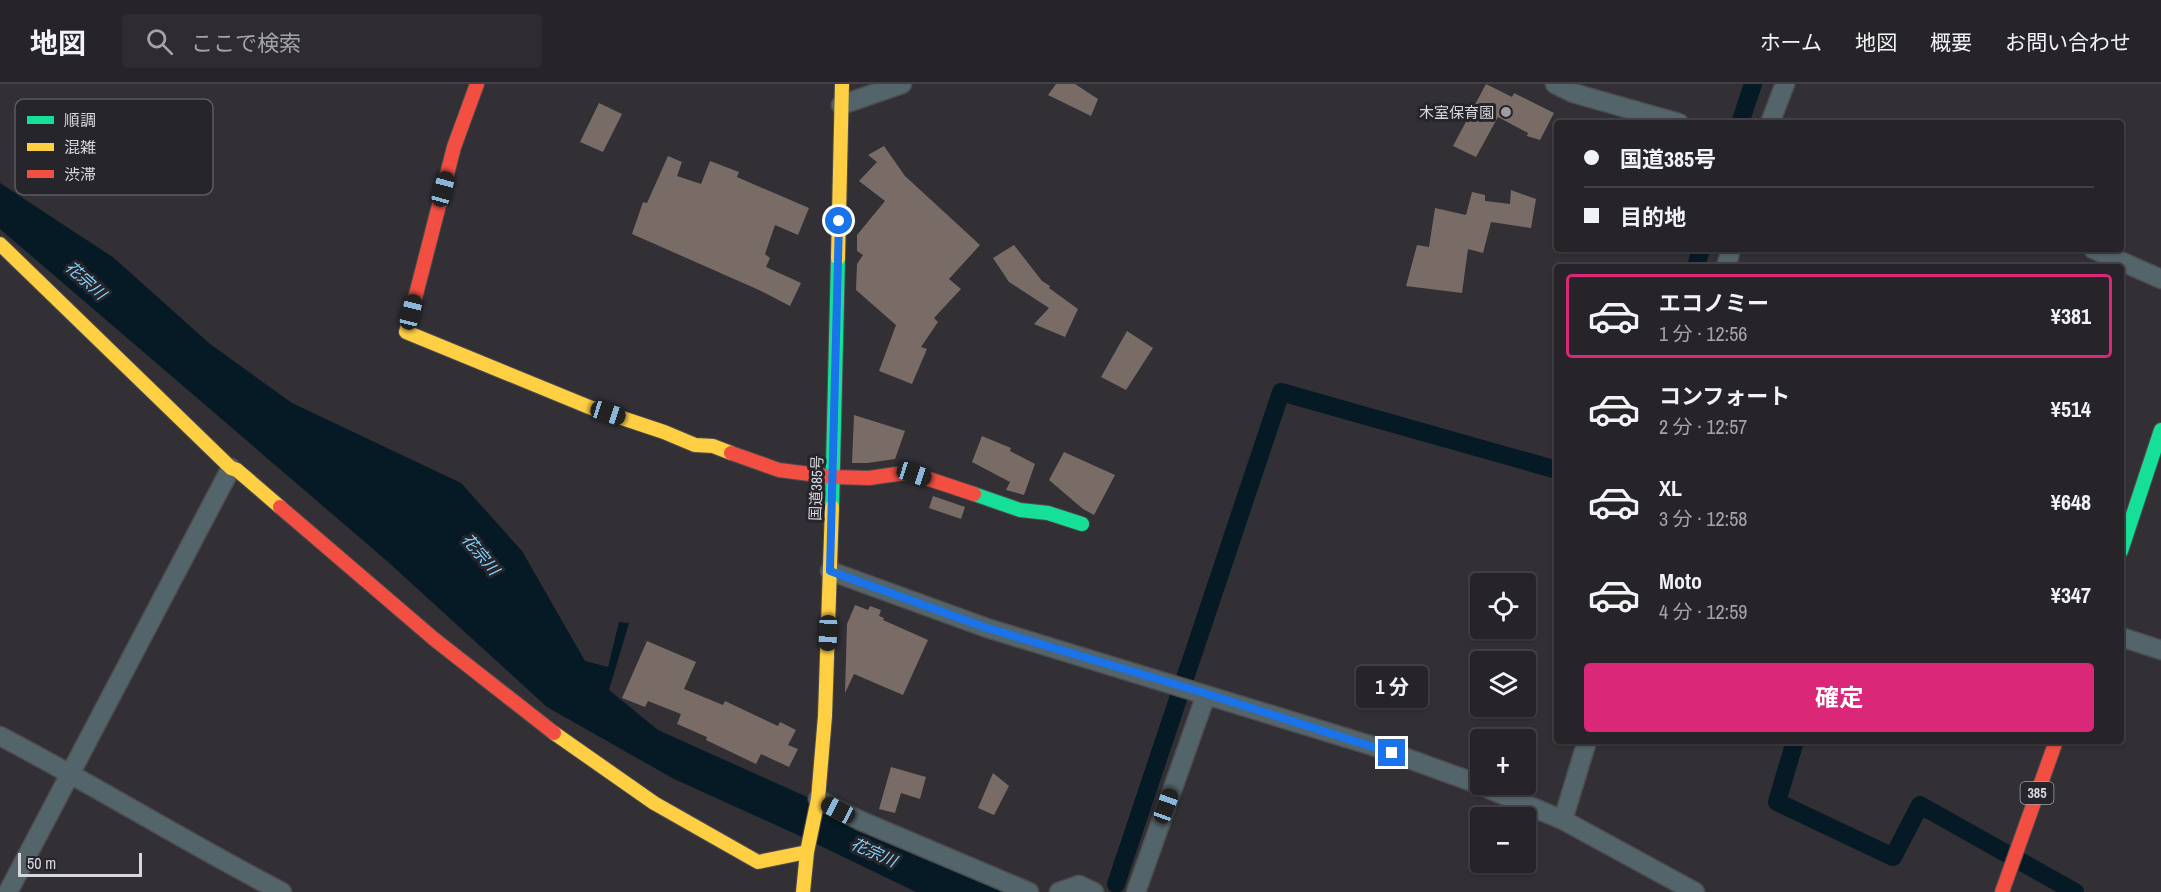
<!DOCTYPE html>
<html lang="ja">
<head>
<meta charset="utf-8">
<style>
	body { margin:0; font-family:"Archivo Narrow","Noto Sans JP",sans-serif; background:#2e2c30; color:#f1f3f6; height:100vh; display:flex; flex-direction:column; font-size:22px; white-space:nowrap }
	* { box-sizing:border-box; margin:0 }
	p { font-size:20px; color:#a4a4a8 }
	.icon { flex:none; width:33px; height:33px; fill:none; stroke:currentColor; stroke-width:2; stroke-linecap:round; stroke-linejoin:round }
	.map { position:relative; flex:1; overflow:hidden }
	.sheet { position:absolute; left:1554px; top:180px; width:570px; height:480px; display:flex; flex-direction:column; background:#262428; border-radius:6px; box-shadow:0 2px 4px #0004,0 0 0 2px #424145 }
	.sheet>* { flex:none }
	.top-card { position:absolute; left:1554px; top:36px; width:570px; height:132px; border-radius:6px; box-shadow:0 2px 4px #0004,0 0 0 2px #424145; display:grid; align-content:center; height:132px; padding:0 30px; background:#262428 }
	.fabs { position:absolute; left:1470px; top:489px; display:grid; gap:12px }
	.fabs a { display:grid; place-items:center; width:66px; height:66px; border-radius:6px; background:#262428; box-shadow:0 2px 4px #0004,0 0 0 2px #424145; font-size:30px }
	.scale { position:absolute; left:18px; bottom:15px; width:124px; box-sizing:border-box; padding-left:6px; border:3px solid #d8d7dc; border-top:0; font-size:16px; line-height:21px; white-space:nowrap; color:#d8d7dc; -webkit-text-stroke:4px #27252c; paint-order:stroke }
	.end { position:absolute; width:27px; height:27px; margin:-14px; border:8px solid #1a73e8; background:#fff; box-shadow:0 0 0 3px #fff }
	.from { border-radius:50% }
	.bubble { position:absolute; height:42px; border-radius:6px; background:#262428; box-shadow:0 2px 4px #0004,0 0 0 2px #424145; font-size:20px; font-weight:700; line-height:42px; text-align:center }
	.car { position:absolute; width:18px; height:36px; margin:-18px -9px; border-radius:8px; box-shadow:0 0 4px 2px #0007; background:linear-gradient(#222 24%,#8ab4d8 0 40%,#222 0 76%,#8ab4d8 0 86%,#222 0) }
	.top-card b { display:flex; align-items:center; gap:21px; height:57px; font-size:22px }
	.top-card b+b { border-top:2px solid #424145 }
	.top-card i { width:15px; height:15px; background:#f1f3f6 }
	ul { padding:10px 0 0; list-style:none }
	li { display:flex; align-items:center; gap:18px; height:84px; margin:0 12px 9px; padding:0 18px; border:3px solid transparent; border-radius:6px }
	li div { flex:1 }
	li b { display:block; font-size:22px }
	li em { font-style:normal; font-weight:700 }
	li.on { border-color:#db2777 }
	li>.icon { width:54px; height:54px; stroke-width:1.5 }
	.button { display:flex; gap:12px; margin-top:auto; padding:12px 30px }
	.button a { flex:1; height:69px; border-radius:6px; background:#db2777; color:#fff; font-size:24px; font-weight:700; line-height:69px; text-align:center }
	header { display:flex; align-items:center; gap:36px; box-sizing:border-box; height:84px; padding:0 30px; background:#262428; border-bottom:2px solid #424145 }
	header strong { font-size:28px }
	nav { display:flex; gap:33px; margin-inline-start:auto; font-size:21px }
	.search { width:420px; height:54px; background:#2e2c30; display:flex; align-items:center; gap:15px; box-sizing:border-box; padding:0 21px; border-radius:6px; color:#a4a4a8; font-size:22px }
	.map>svg:first-child { display:block }
	.water { fill:#051a24 }
	.lines { fill:none; stroke-linecap:round; stroke-linejoin:round }
	.canal { stroke:#051a24; stroke-width:18 }
	.building { fill:#796c66 }
	.street-casing { stroke:#4d4c4f; stroke-width:21 }
	.fast-casing { stroke:#4d4c4f; stroke-width:16 }
	.slow-casing { stroke:#4d4c4f; stroke-width:16 }
	.jam-casing { stroke:#4d4c4f; stroke-width:16 }
	.street { stroke:#53646b; stroke-width:18 }
	.fast { stroke:#16e098; stroke-width:14 }
	.slow { stroke:#ffcf43; stroke-width:14 }
	.jam { stroke:#f24e42; stroke-width:14 }
	.route { stroke:#1a73e8; stroke-width:8 }
	.poi-dot { fill:#9e9da2; stroke:#27252c; stroke-width:2 }
	.labels { text-anchor:middle; dominant-baseline:central; stroke-width:6; stroke-linejoin:round; paint-order:stroke }
	.shield { fill:#27252c; stroke:#a3a2a7; stroke-width:1.5 }
	.shield-label { font-size:14px; font-weight:bold; fill:#d8d7dc }
	.poi-label { font-size:15px; fill:#d8d7dc; stroke:#27252c; text-anchor:end }
	.street-label { font-size:15px; fill:#d8d7dc; stroke:#27252c }
	.water-label { font-size:16px; font-style:italic; fill:#85d7fe; stroke:#27252c }
	.key { fill:#27252c; stroke:#5c5a61; stroke-width:1.5 }
	.key-label { font-size:16px; fill:#d8d7dc }
</style>
</head>
<body>
<header>
<strong>地図</strong>
<div class="search"><svg class="icon" aria-label="search" viewBox="0 0 24 24"><circle cx="10" cy="10" r="6"/><path d="M15 15l6 6"/></svg>ここで検索</div>
<nav><a>ホーム</a><a>地図</a><a>概要</a><a>お問い合わせ</a></nav>
</header>
<div class="map">
<svg width="2161" height="808" viewBox="0 0 2161 808">
	<rect width="100%" height="100%" fill="#323035"/>
	<!-- water -->
	<path class="water" d="M0 99 114 174 210 260 292 319 461 399 522 467 585 577 608 583 619 538 629 539 609 606 658 646 1018 808H916L800 752 674 695 547 623 387 477 0 145Z"/>
	<g class="lines">
		<!-- canal -->
		<path class="canal" d="M1740 39 1753 0
			M1696 183 1701 165
			M1795 657 1777 718 1893 773 1920 721 2075 808
			M1116 800 1281 308 1557 386"/>
	</g>
	<!-- building -->
	<path class="building" d="M1056 0H1075L1098 15 1091 32 1048 11Z
		M1486 0 1512 13 1514 9 1554 29 1540 56 1527 52 1528 49 1498 33 1476 73 1453 62Z
		M599 19 622 30 603 68 580 58Z
		M884 62 905 92 980 161 949 195 961 205 934 234 938 238 921 263 927 265 912 300 879 287 896 241 856 206 857 180 863 171 857 167V151L885 117 859 97 877 78 868 71Z
		M668 72 682 78 677 92 701 100 710 77 739 88 737 93 809 124 798 151 775 141 765 170 770 174 766 183 801 199 790 222 759 206 632 150 643 118 647 119Z
		M1511 106 1536 115 1531 144 1491 138 1483 169 1468 165 1462 209 1406 202 1417 161 1429 163 1435 124 1466 131 1472 108 1485 111V117L1510 120Z
		M1014 161 1042 197 1050 202 1049 204 1078 225 1065 253 1034 240 1049 224 1009 198 993 174Z
		M1127 247 1153 264 1126 306 1101 293Z
		M854 331 905 347 895 375 868 379H852Z
		M982 352 1011 364 1010 367 1035 380 1024 411 1006 406 1010 398 972 378Z
		M1064 368 1115 391 1094 431 1083 425 1049 396Z
		M933 412 965 423 961 435 929 424Z
		M855 521 868 526 870 522 881 526 879 532 884 534 883 536 928 556 903 611 854 590 845 609 847 540Z
		M647 557 696 578 684 605 723 621 725 617 778 642 780 638 796 646 788 661 798 665 789 683 761 670 756 680 706 656 707 653 677 640 681 630 648 617 645 623 622 614Z
		M891 683 926 693 920 715 901 709 895 729 879 725Z
		M993 689 1009 702 994 731 978 724Z"/>
	<g class="lines">
		<defs>
			<path id="street" d="M1555 0 1573 9 1679 39
				M841 21 902 0
				M1770 39 1785 0
				M2093 165 2161 195
				M1726 183 1731 165
				M830 487 987 544 1373 662 1470 697 1563 736 1695 808
				M2121 553 2161 566
				M0 652C96 702 187 759 282 808
				M818 715 859 736 1029 808
				M1563 736 1587 657
				M8 808 231 384
				M1059 808 1079 801 1094 808
				M1136 808 1206 611"/>
			<path id="fast" d="M974 410 1020 426 1048 429 1082 440
				M832 423 838 174
				M2121 467 2161 346"/>
			<path id="slow" d="M0 160 231 384 237 386 280 423
				M838 174 842 0
				M412 226 406 248 589 323 664 348 695 361 713 362 731 369
				M554 649 654 719 758 778 807 768
				M803 808 807 768 818 715 825 632 832 423"/>
			<path id="jam" d="M412 226 454 63 477 0
				M731 369 779 386 833 393 869 394 904 389 914 390 974 410
				M280 423 434 555 554 649
				M2002 808 2056 657"/>
		</defs>
		<!-- street casing -->
		<use href="#street" class="street-casing"/>
		<!-- fast casing -->
		<use href="#fast" class="fast-casing"/>
		<!-- slow casing -->
		<use href="#slow" class="slow-casing"/>
		<!-- jam casing -->
		<use href="#jam" class="jam-casing"/>
		<!-- street -->
		<use href="#street" class="street"/>
		<!-- fast -->
		<use href="#fast" class="fast"/>
		<!-- slow -->
		<use href="#slow" class="slow"/>
		<!-- jam -->
		<use href="#jam" class="jam"/>
	</g>
	<g class="lines">
		<!-- route -->
		<path class="route" d="M839 137 830 487 987 544 1198 607 1392 669"/>
	</g>
	<!-- markers -->
	<circle class="poi-dot" cx="1506" cy="28" r="6"/>
	<g class="labels">
		<!-- shield labels -->
		<rect class="shield" x="2020.5" y="698" width="33" height="22" rx="4.5"/>
		<g class="shield-label">
			<text x="2037" y="709">385</text>
		</g>
		<!-- poi labels -->
		<g class="poi-label">
			<text x="1494" y="28">木室保育園</text>
		</g>
		<!-- street labels -->
		<g class="street-label">
			<text transform="translate(816 404) rotate(-88)">国道385号</text>
		</g>
		<!-- water labels -->
		<g class="water-label">
			<text transform="translate(86 196) rotate(42)">花宗川</text>
			<text transform="translate(481 470) rotate(50)">花宗川</text>
			<text transform="translate(874 768) rotate(24)">花宗川</text>
		</g>
	</g>
	<!-- legend -->
	<rect x="15" y="15" width="198" height="96" rx="9" class="key"/>
	<rect x="27" y="32" width="27" height="8" fill="#16e098"/>
	<rect x="27" y="59" width="27" height="8" fill="#ffcf43"/>
	<rect x="27" y="86" width="27" height="8" fill="#f24e42"/>
	<g class="key-label">
		<text x="64" y="42">順調</text>
		<text x="64" y="69">混雑</text>
		<text x="64" y="96">渋滞</text>
	</g>
</svg>
<div class="fabs">
<a><svg class="icon" aria-label="locate" viewBox="0 0 24 24"><circle cx="12" cy="12" r="6"/><path d="M12 2v4M12 18v4M2 12h4M18 12h4"/></svg></a>
<a><svg class="icon" aria-label="layers" viewBox="0 0 24 24"><path d="M12 4l9 5-9 5-9-5zM3 14l9 5 9-5"/></svg></a>
<a>+</a>
<a>−</a>
</div>
<div class="scale">50 m</div>
<i class="end from" style="left:839px;top:137px"></i>
<i class="end" style="left:1392px;top:669px"></i>
<div class="bubble" style="left:1356px;top:582px;width:72px">1 分</div>
<i class="car" style="left:443px;top:105px;rotate:15deg"></i>
<i class="car" style="left:411px;top:228px;rotate:14deg"></i>
<i class="car" style="left:608px;top:329px;rotate:108deg"></i>
<i class="car" style="left:914px;top:390px;rotate:108deg"></i>
<i class="car" style="left:828px;top:549px;rotate:182deg"></i>
<i class="car" style="left:1166px;top:722px;rotate:20deg"></i>
<i class="car" style="left:838px;top:726px;rotate:298deg"></i>
<div class="top-card">
<b><i class="from"></i>国道385号</b>
<b><i></i>目的地</b>
</div>
<section class="sheet">
<ul>
<li class="on"><svg class="icon" aria-label="car" viewBox="0 0 24 24"><path d="M5 17H2v-5l4-1 3-4h7l3 4 3 1v5h-3M9 17h6M6 11h13"/><circle cx="7" cy="17" r="2"/><circle cx="17" cy="17" r="2"/></svg><div><b>エコノミー</b><p>1 分 · 12:56</p></div><em>¥381</em></li>
<li><svg class="icon" aria-label="car" viewBox="0 0 24 24"><path d="M5 17H2v-5l4-1 3-4h7l3 4 3 1v5h-3M9 17h6M6 11h13"/><circle cx="7" cy="17" r="2"/><circle cx="17" cy="17" r="2"/></svg><div><b>コンフォート</b><p>2 分 · 12:57</p></div><em>¥514</em></li>
<li><svg class="icon" aria-label="car" viewBox="0 0 24 24"><path d="M5 17H2v-5l4-1 3-4h7l3 4 3 1v5h-3M9 17h6M6 11h13"/><circle cx="7" cy="17" r="2"/><circle cx="17" cy="17" r="2"/></svg><div><b>XL</b><p>3 分 · 12:58</p></div><em>¥648</em></li>
<li><svg class="icon" aria-label="car" viewBox="0 0 24 24"><path d="M5 17H2v-5l4-1 3-4h7l3 4 3 1v5h-3M9 17h6M6 11h13"/><circle cx="7" cy="17" r="2"/><circle cx="17" cy="17" r="2"/></svg><div><b>Moto</b><p>4 分 · 12:59</p></div><em>¥347</em></li>
</ul>
<div class="button"><a>確定</a></div>
</section>
</div>
</body>
</html>
